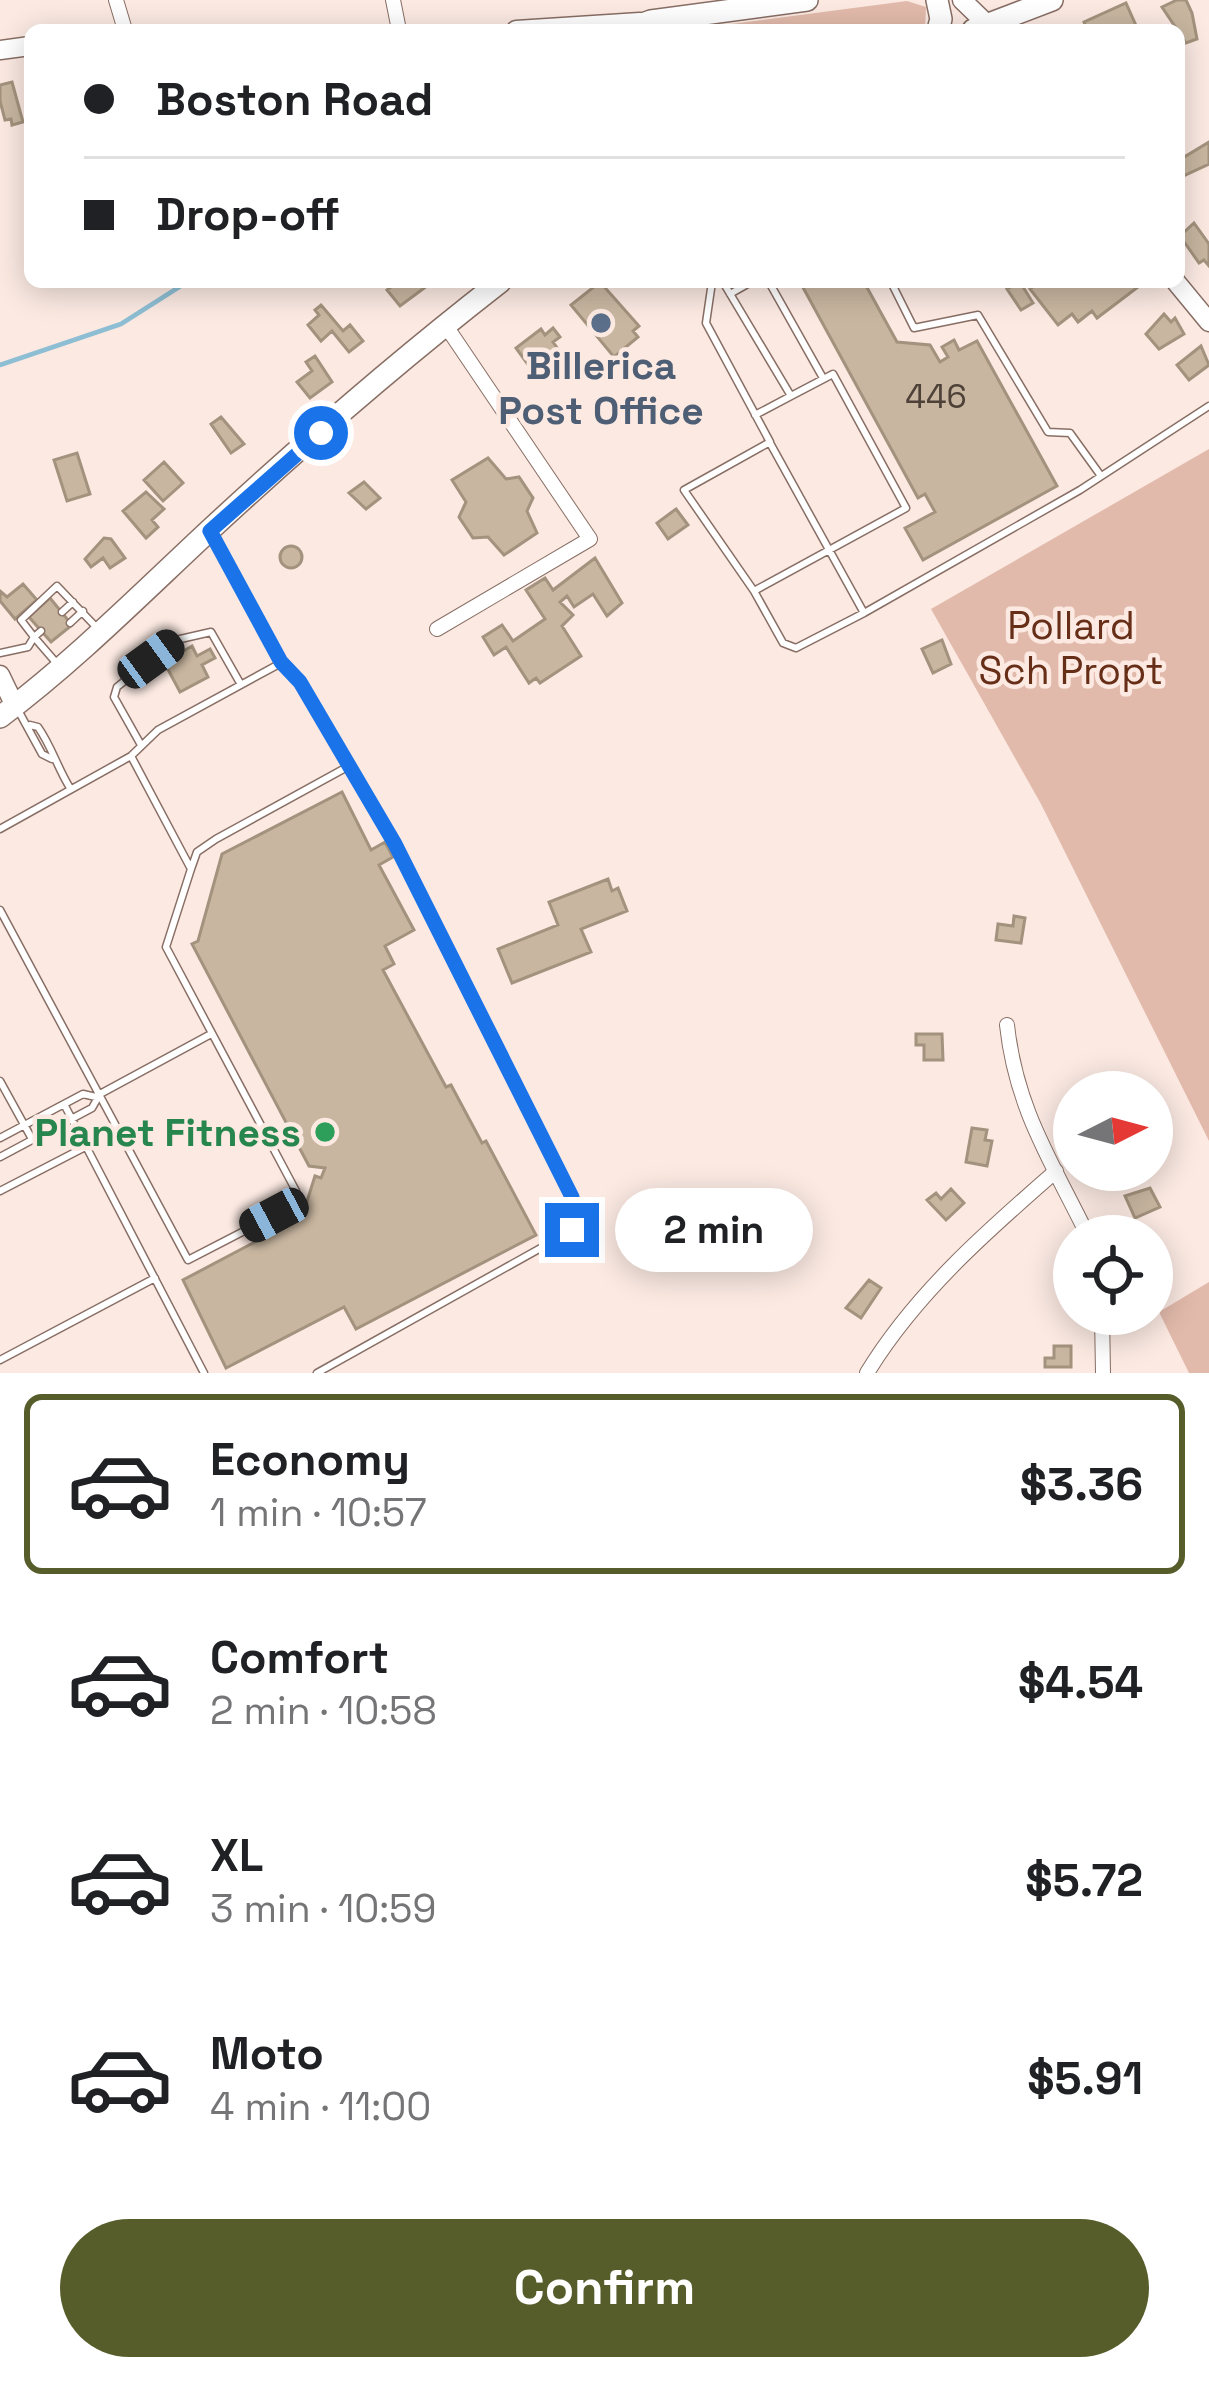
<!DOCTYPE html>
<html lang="en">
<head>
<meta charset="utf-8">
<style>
	body { margin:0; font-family:"Space Grotesk",sans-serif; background:#f6f6f6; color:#202124; height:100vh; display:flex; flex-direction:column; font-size:45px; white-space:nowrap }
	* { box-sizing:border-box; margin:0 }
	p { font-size:39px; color:#757577 }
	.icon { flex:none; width:66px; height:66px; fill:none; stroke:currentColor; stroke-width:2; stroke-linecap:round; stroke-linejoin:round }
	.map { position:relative; height:1373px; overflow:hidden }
	.panel { display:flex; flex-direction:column; background:#fff; flex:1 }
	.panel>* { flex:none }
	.banner { position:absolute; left:24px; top:24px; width:1161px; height:264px; border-radius:18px; box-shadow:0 6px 30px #0003; display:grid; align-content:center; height:264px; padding:0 60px; background:#fff }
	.needle { width:78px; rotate:84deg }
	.tools { position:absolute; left:1053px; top:1071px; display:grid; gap:24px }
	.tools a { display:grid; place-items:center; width:120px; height:120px; border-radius:50%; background:#fff; box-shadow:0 6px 30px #0003; font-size:60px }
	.end { position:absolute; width:54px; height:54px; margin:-27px; border:15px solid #1a73e8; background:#fff; box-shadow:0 0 0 6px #fff }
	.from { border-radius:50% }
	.bubble { position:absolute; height:84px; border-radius:42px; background:#fff; box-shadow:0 6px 30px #0003; font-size:39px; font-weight:600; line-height:84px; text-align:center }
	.car { position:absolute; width:36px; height:72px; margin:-36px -18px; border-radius:15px; box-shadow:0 0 9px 3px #0007; background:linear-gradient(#222 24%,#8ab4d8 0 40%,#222 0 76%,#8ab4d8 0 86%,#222 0) }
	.banner b { display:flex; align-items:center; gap:42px; height:114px; font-size:45px }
	.banner b+b { border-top:3px solid #e0e0e0 }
	.banner i { width:30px; height:30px; background:#202124 }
	ul { padding:21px 0 0; list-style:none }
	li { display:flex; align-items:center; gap:36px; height:180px; margin:0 24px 18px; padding:0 36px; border:6px solid transparent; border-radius:18px }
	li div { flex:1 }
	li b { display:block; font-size:45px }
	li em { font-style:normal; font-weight:600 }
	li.active { border-color:#565d2b }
	li>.icon { width:108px; height:108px; stroke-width:1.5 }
	.cta { display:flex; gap:24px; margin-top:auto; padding:24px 60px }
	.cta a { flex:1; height:138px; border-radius:72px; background:#565d2b; color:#fff; font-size:48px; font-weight:600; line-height:138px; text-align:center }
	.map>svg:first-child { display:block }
	.green { fill:#e2baab }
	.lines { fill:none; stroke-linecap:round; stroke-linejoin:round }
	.stream { stroke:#8ebed3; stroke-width:4.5 }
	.building { fill:#c8b6a0; stroke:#a3927d; stroke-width:3 }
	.service-casing { stroke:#886e64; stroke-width:9 }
	.minor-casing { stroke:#886e64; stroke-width:16 }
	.secondary-casing { stroke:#886e64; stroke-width:21 }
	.primary-casing { stroke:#886e64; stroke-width:24 }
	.service { stroke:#fff; stroke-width:6 }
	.minor { stroke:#fff; stroke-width:14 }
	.secondary { stroke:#fff; stroke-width:18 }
	.primary { stroke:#fff; stroke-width:21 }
	.route { stroke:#1a73e8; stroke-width:15 }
	.service-dot { fill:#5c6f8a; stroke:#fbe9e2; stroke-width:4.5 }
	.leisure-dot { fill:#2e9e5b; stroke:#fbe9e2; stroke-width:4.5 }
	.labels { text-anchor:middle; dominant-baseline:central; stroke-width:9; stroke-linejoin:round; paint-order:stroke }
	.number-label { font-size:33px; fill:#4d4138 }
	.service-label { font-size:39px; font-weight:bold; fill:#4e5e75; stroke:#fbe9e2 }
	.park-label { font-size:39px; fill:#662d17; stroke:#fbe9e2 }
	.leisure-label { font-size:39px; font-weight:bold; fill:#27864d; stroke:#fbe9e2; text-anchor:end }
</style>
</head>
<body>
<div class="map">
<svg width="1209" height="1373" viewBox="0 0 1209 1373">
	<rect width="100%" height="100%" fill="#fbe9e2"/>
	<!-- green -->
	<path class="green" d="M907 1 926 7 925 30H686Z
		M1209 449V1141L1041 804 931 609Z
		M1209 1282V1373H1189L1159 1312Z"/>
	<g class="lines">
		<!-- stream -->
		<path class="stream" d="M0 365 121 324 187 282"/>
	</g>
	<!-- building -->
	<path class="building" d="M1177 0H1186L1192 13 1197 39 1186 43 1162 7Z
		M1126 3 1138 30H1087L1084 22Z
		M12 82 23 122 12 125 11 119 5 120 0 101V85Z
		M1209 142V164L1179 178 1181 159Z
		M1194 223 1209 244V266L1204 260 1199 263 1180 236Z
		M397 282H431V283L400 306 387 290Z
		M600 282 639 326 633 331 638 337 614 357 571 305Z
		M800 282H864L897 342 930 345 940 362 948 357 942 347 954 340 959 350 977 341 1057 486 923 560 905 528 935 512 925 494 918 498Z
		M1020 282 1033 303 1021 310 1007 289Z
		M1039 282H1134L1138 287 1097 318 1092 311 1078 322 1072 314 1058 325 1030 289Z
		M321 305 343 331 350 325 363 341 349 352 332 331 321 341 308 325 319 315 315 310Z
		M1164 314 1171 322 1175 318 1184 334 1159 349 1146 334Z
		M553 328 560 337 553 342 558 349 555 352 573 372 565 379 554 365 543 373 537 366 532 370 516 348 541 329 545 335Z
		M1201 346 1209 365 1189 380 1177 365Z
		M315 356 332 382 310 398 297 382 312 371 306 362Z
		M221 417 244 444 231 453 211 424Z
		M77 453 90 494 67 501 54 460Z
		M488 458 506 479 519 477 533 498 527 511 537 533 504 555 488 537 473 538 459 517 466 502 452 480Z
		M164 462 183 483 163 501 144 480Z
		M364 482 380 498 366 509 349 493Z
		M146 492 164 509 152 520 158 527 146 538 123 511Z
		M676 509 688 525 668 539 657 523Z
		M104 538 111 539 125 558 110 568 103 558 91 567 85 559Z
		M280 557a11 11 0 1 1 22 0a11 11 0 1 1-22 0Z
		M595 558 622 603 607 616 593 594 574 607 567 596 560 602 573 615 562 626 581 656 540 683 536 678 529 683 506 647 494 655 483 637 502 625 513 641 545 619 526 590 545 578 553 590Z
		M23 584 37 600 15 619 0 601V591L7 597Z
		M50 598 72 625 51 642 29 617Z
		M942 640 951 664 933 673 922 649Z
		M192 646 197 656 210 649 215 658 202 665 208 677 180 692 164 662Z
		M342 792 371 850 385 842 393 857 379 865 414 930 385 946 394 964 383 970 446 1087 451 1085 482 1143 486 1141 536 1235 356 1329 344 1307 226 1368 183 1280 302 1217 315 1176 321 1178 325 1168 309 1166 192 944 198 941 222 854Z
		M608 879 612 891 618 888 627 911 581 929 591 952 512 983 498 949 558 925 549 902Z
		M1014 916 1025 918 1021 943 996 940 998 924 1013 926Z
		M916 1034H942L943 1060H924V1045H916Z
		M972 1128 987 1130 985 1140 992 1141 987 1166 966 1162Z
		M1150 1188 1160 1207 1135 1218 1125 1196Z
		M951 1189 964 1203 946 1220 927 1200 936 1193 941 1199Z
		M869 1280 881 1288 861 1318 846 1308Z
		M1054 1346H1071V1367H1045V1358H1054Z"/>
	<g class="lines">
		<defs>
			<path id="service" d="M712 282 706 323 770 442 684 490 754 591 906 508 833 374 791 396 723 282
				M769 282 823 378
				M891 282 914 328 978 315 1048 432 1070 433 1101 476
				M730 294 751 282
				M755 415 791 396
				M770 443 864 613 1080 490 1209 406
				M212 535 281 663 300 683 395 844 550 1152 572 1197 576 1216 573 1230 317 1373
				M754 591 783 643 796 648 864 613
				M62 612 73 602
				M70 623 83 611
				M41 631 34 637 59 666
				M0 653 28 647 34 637 21 620 57 586 99 630
				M18 710 42 754 52 759
				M30 725 38 727C52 747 57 767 70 788
				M141 745 114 697 117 687 176 640 211 632 240 683
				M0 829 131 756 158 730 281 663
				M191 869 197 852 216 839 349 766
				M0 910 188 1260 275 1215 296 1191 166 947 191 869 131 756
				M0 1081 32 1139
				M64 1104 204 1373
				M0 1138 83 1094 96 1097
				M0 1157 92 1108 100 1094 211 1034
				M0 1191 87 1146
				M0 1360 155 1278"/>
			<path id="minor" d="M116 0 125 30
				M393 0 399 30
				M437 629 590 539 446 326
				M1007 1025C1016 1109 1052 1162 1088 1236
				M1102 1314 1103 1373
				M867 1373C915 1294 987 1231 1056 1171"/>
			<path id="secondary" d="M962 0 993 30
				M516 30 640 22
				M0 50 30 46
				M1176 282 1209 322
				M0 675 15 706"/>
			<path id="primary" d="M937 0 941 19 938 30
				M626 30 651 21 807 0
				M973 30 1052 0
				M0 717C76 660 143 592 213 527 305 442 401 359 500 282"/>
		</defs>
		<!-- service casing -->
		<use href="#service" class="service-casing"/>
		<!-- minor casing -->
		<use href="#minor" class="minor-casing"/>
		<!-- secondary casing -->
		<use href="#secondary" class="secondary-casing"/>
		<!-- primary casing -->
		<use href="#primary" class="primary-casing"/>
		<!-- service -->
		<use href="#service" class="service"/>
		<!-- minor -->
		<use href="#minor" class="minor"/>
		<!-- secondary -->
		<use href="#secondary" class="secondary"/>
		<!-- primary -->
		<use href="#primary" class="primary"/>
	</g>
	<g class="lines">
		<!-- route -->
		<path class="route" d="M321 433 210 531 281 662 300 682 395 844 572 1197 576 1216 572 1230"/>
	</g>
	<!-- markers -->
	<circle class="service-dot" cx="601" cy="323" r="12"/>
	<circle class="leisure-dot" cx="325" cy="1132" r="12"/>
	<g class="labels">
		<!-- number labels -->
		<g class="number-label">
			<text x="936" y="397">446</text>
		</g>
		<!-- service labels -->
		<g class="service-label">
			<text x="601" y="365">Billerica<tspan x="601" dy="45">Post Office</tspan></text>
		</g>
		<!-- park labels -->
		<g class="park-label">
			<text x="1071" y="625">Pollard<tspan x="1071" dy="45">Sch Propt</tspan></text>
		</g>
		<!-- leisure labels -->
		<g class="leisure-label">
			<text x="301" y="1132">Planet Fitness</text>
		</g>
	</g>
</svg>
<div class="tools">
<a><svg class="needle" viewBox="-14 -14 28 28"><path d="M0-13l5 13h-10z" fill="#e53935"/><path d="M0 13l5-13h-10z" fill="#757577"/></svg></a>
<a><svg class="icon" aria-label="locate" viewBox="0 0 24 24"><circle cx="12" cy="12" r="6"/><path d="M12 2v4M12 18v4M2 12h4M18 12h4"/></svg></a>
</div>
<i class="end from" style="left:321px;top:433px"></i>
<i class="end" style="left:572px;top:1230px"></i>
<div class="bubble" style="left:615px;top:1188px;width:198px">2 min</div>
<i class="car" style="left:151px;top:659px;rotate:54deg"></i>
<i class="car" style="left:274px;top:1215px;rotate:242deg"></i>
<div class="banner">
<b><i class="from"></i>Boston Road</b>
<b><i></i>Drop-off</b>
</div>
</div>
<section class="panel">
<ul>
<li class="active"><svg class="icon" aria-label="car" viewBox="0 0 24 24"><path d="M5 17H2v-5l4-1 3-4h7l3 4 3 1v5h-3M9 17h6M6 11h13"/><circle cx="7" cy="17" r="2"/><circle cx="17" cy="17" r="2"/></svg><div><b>Economy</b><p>1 min · 10:57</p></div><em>$3.36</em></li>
<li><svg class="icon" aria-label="car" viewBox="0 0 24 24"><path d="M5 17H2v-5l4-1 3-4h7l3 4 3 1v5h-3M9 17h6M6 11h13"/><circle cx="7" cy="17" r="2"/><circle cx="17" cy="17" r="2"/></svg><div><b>Comfort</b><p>2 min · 10:58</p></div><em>$4.54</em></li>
<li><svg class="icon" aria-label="car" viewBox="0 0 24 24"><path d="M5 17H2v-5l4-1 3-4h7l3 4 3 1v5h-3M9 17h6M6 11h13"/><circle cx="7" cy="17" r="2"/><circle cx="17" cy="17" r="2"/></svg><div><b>XL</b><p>3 min · 10:59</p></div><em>$5.72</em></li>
<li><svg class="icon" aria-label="car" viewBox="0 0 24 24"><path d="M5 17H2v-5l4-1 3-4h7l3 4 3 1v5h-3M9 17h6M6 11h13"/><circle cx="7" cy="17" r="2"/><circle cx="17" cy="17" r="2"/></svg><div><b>Moto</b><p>4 min · 11:00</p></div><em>$5.91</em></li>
</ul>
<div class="cta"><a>Confirm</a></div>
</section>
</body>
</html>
